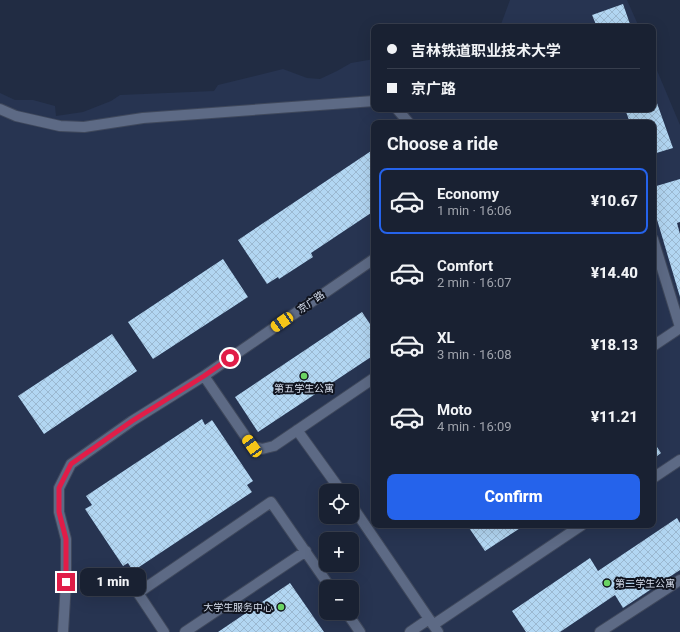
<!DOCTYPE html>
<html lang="en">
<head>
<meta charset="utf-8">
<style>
	body { margin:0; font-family:Roboto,"Noto Sans SC",sans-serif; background:#22293a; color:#f1f3f6; height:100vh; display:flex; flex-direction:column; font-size:15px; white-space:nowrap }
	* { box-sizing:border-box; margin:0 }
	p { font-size:13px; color:#9fa3ac }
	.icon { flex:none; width:22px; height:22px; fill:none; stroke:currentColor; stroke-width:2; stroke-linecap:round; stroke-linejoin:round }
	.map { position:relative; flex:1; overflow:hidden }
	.details { position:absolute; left:371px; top:120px; width:285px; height:408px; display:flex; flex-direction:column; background:#192132; border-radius:8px; box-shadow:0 4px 16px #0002,0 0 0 1px #373e4d }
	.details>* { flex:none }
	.top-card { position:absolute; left:371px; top:24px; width:285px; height:88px; border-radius:8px; box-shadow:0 4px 16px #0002,0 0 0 1px #373e4d; display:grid; align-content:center; height:88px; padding:0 16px; background:#192132 }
	.tools { position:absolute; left:319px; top:484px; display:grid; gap:8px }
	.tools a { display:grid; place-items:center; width:40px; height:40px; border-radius:8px; background:#192132; box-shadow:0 4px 16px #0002,0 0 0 1px #373e4d; font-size:20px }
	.end { position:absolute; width:18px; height:18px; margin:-9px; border:5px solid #e11d48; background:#fff; box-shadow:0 0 0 2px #fff }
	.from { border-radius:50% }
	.bubble { position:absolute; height:28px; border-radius:8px; background:#192132; box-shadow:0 4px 16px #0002,0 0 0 1px #373e4d; font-size:13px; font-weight:800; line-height:28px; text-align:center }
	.car { position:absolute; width:12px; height:24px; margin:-12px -6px; border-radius:5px; box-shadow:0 0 3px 1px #0007; background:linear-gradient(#f5c518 24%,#345 0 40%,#f5c518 0 76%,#345 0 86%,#f5c518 0) }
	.top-card b { display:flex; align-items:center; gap:14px; height:38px; font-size:15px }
	.top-card b+b { border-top:1px solid #373e4d }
	.top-card i { width:10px; height:10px; background:#f1f3f6 }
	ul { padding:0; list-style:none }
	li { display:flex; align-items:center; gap:12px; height:66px; margin:0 8px 6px; padding:0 8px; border:2px solid transparent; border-radius:8px }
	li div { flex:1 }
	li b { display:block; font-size:15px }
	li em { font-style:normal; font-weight:800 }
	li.active { border-color:#2563eb }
	li>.icon { width:36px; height:36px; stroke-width:1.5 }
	h2 { padding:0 16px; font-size:18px; line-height:48px }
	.primary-button { display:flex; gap:8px; margin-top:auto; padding:8px 16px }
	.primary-button a { flex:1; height:46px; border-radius:8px; background:#2563eb; color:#fff; font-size:16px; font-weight:800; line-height:46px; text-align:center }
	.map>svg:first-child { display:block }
	.built { fill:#273451; fill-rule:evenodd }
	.building { fill:url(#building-cross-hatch) }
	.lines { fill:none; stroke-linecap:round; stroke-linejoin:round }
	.minor-casing { stroke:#3f485c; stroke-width:12 }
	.minor { stroke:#5d6a85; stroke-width:10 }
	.route { stroke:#e11d48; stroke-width:5 }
	.poi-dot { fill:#6ad363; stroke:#10141f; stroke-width:1.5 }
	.labels { text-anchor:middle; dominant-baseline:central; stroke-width:4; stroke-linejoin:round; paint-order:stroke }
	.street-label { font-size:10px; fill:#d5ddec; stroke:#10141f }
	.poi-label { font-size:10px; fill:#d5ddec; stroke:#10141f }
</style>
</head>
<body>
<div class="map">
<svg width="680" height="632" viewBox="0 0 680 632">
	<defs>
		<pattern id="building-cross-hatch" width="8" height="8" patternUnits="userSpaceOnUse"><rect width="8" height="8" fill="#b2d6f2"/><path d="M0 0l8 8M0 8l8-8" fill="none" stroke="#9bb8d0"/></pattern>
	</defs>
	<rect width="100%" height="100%" fill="#212c43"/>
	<!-- built -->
	<path class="built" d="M510 0H627L639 27H500Z
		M374 59V109H653V61L680 125V632H0V93L15 100H33L55 106 56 116 83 112 111 101 120 95 214 91 218 85 283 69 307 78 320 79 337 71 351 63ZM374 123H653V525H374ZM326 491H352V517H326ZM326 539H352V565H326ZM326 587H352V613H326Z"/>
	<!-- building -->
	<path class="building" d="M623 4 631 27H597L592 15Z
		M653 92 673 148 653 154V123H630L625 109H653Z
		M374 149V211L311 253 313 257 279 279 278 277 267 284 238 240Z
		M680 179V222L677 223 680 234V297L653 206V187Z
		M223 259 248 297 153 359 128 322Z
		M362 312 374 330V355L258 432 235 397Z
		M112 334 137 371 44 434 18 396Z
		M202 419 205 425 212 420 253 481 247 485 252 492 133 571 128 563 123 566 85 509 92 505 86 496Z
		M653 441 661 453 653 459Z
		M677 518 680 523V570L623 608 615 595 560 632H526L512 611 590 558 598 571Z
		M467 525H525L485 551Z
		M290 583 324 632H218Z"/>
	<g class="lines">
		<defs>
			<path id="minor" d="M0 109 16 116 60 126 84 127 143 118 374 101
				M397 109 409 123
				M653 239 680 327
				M653 346 680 328
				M204 376 252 446 262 449 274 446 374 378
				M297 430 341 491
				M653 478 680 460
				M352 506 438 632
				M347 613 360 632
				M433 625 582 525
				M63 632 66 582V539L59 512V488L71 464 132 421 204 376 374 259
				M164 632 138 593 271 502 330 587
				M185 632 306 551
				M410 632 429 619
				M600 632 680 580"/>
		</defs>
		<!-- minor casing -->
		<use href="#minor" class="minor-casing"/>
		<!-- minor -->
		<use href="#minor" class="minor"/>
	</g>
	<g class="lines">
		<!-- route -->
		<path class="route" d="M66 582V539L59 512V488L71 464 132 421 204 376 230 358"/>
	</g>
	<!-- markers -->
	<g class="poi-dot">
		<circle cx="304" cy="376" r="4"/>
		<circle cx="607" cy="583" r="4"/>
		<circle cx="281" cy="607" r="4"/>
	</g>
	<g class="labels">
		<!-- street labels -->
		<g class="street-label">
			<text transform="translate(311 302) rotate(-35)">京广路</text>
		</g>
		<!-- poi labels -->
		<g class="poi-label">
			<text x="304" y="388">第五学生公寓</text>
			<text x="615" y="583" text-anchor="start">第二学生公寓</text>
			<text x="273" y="607" text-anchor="end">大学生服务中心</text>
		</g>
	</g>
</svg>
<div class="tools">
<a><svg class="icon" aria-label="locate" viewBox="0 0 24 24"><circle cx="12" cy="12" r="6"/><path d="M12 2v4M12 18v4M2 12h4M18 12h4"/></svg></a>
<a>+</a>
<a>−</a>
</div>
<i class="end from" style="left:230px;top:358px"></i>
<i class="end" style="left:66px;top:582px"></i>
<div class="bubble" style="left:80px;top:568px;width:66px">1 min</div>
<i class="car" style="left:282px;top:322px;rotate:236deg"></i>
<i class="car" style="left:252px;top:446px;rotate:325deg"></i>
<div class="top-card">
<b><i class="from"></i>吉林铁道职业技术大学</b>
<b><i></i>京广路</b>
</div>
<section class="details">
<h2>Choose a ride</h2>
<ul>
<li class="active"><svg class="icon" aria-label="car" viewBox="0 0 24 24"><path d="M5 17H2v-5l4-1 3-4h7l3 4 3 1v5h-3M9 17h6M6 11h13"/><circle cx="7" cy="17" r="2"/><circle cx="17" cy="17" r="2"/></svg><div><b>Economy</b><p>1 min · 16:06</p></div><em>¥10.67</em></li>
<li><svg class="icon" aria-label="car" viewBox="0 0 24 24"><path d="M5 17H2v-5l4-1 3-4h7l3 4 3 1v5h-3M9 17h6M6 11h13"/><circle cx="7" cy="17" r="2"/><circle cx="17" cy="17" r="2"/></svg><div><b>Comfort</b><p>2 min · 16:07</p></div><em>¥14.40</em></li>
<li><svg class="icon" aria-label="car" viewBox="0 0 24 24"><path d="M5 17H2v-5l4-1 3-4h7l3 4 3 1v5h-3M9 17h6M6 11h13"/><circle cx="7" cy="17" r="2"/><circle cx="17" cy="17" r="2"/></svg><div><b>XL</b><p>3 min · 16:08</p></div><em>¥18.13</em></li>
<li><svg class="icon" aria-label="car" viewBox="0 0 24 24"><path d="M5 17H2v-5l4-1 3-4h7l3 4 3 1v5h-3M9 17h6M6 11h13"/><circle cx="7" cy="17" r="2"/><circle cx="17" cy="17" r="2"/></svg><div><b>Moto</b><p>4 min · 16:09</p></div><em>¥11.21</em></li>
</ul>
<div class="primary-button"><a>Confirm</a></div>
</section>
</div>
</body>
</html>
